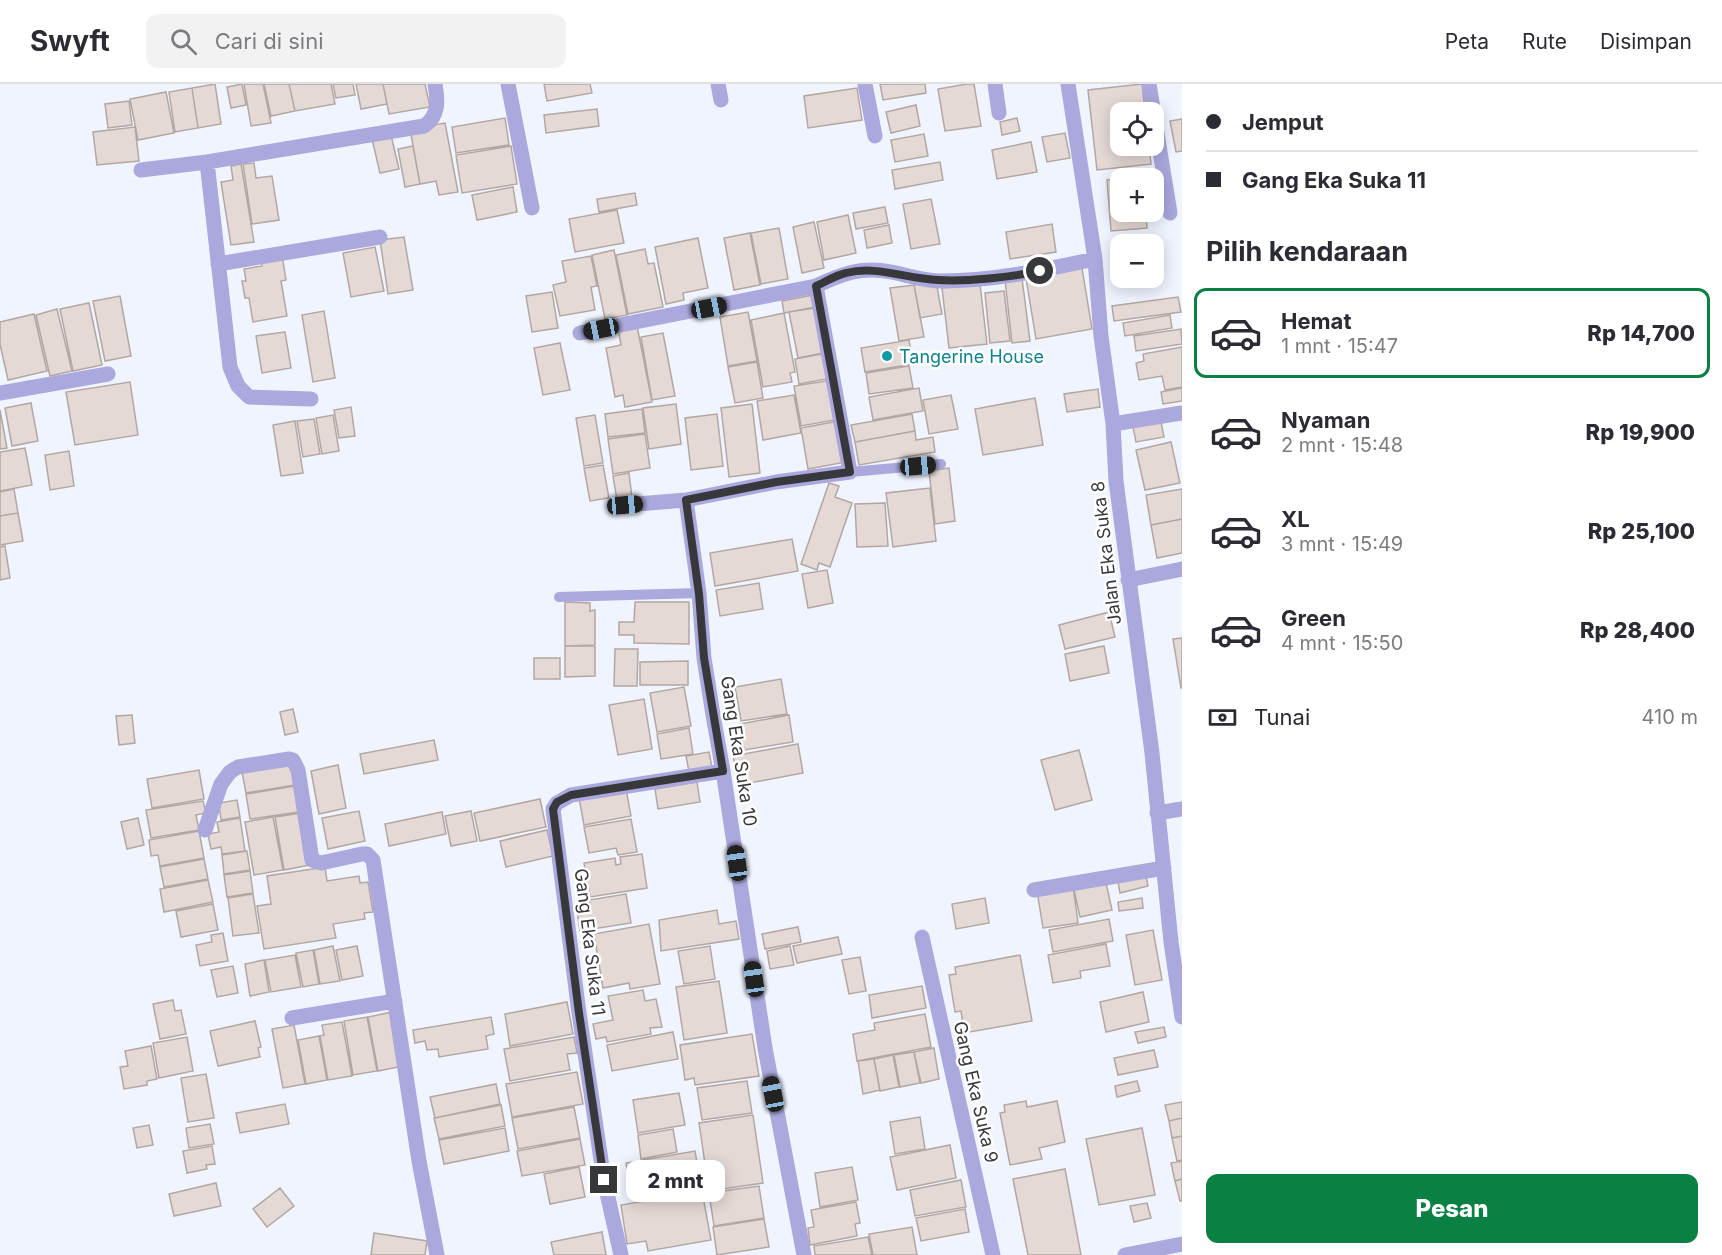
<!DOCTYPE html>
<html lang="id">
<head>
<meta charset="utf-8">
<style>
	body { margin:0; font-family:Inter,sans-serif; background:#f2f2f3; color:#2b2b33; height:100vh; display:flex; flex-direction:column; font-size:22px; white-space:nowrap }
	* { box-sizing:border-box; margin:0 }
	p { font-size:20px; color:#7c7c81 }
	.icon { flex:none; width:33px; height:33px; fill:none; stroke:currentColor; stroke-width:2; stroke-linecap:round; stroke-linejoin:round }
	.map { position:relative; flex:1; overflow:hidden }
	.panel { display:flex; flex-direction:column; background:#fff; width:540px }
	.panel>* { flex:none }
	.top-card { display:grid; align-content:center; height:132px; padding:0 24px; background:#fff }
	.controls { position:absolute; left:1110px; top:18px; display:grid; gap:12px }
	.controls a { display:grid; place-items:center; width:54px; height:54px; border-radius:12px; background:#fff; box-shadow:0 3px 15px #0003; font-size:30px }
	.end { position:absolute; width:27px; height:27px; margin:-14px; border:8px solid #37383c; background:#fff; box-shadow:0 0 0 3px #fff }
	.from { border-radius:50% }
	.bubble { position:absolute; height:42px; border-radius:12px; background:#fff; box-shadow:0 3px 15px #0003; font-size:20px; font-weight:800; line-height:42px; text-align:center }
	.car { position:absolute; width:18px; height:36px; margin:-18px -9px; border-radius:8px; box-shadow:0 0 4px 2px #0007; background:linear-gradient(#222 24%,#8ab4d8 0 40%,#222 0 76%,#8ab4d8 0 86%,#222 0) }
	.top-card b { display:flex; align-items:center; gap:21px; height:57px; font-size:22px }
	.top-card b+b { border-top:2px solid #e1e1e2 }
	.top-card i { width:15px; height:15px; background:#2b2b33 }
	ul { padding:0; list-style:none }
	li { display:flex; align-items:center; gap:18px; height:90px; margin:0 12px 9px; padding:0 12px; border:3px solid transparent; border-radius:12px }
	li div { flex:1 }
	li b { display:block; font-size:22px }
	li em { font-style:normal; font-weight:800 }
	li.current { border-color:#0b8043 }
	li>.icon { width:54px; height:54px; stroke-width:1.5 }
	h2 { padding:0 24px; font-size:27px; line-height:72px }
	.pay { display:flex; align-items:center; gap:15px; height:66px; padding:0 24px; font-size:22px }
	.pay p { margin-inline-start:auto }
	.action { display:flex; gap:12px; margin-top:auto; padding:12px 24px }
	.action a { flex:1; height:69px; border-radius:12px; background:#0b8043; color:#fff; font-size:24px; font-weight:800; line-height:69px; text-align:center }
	header { display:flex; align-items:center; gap:36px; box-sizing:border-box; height:84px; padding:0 30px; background:#fff; border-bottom:2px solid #e1e1e2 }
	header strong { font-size:28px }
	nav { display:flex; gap:33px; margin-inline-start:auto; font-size:21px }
	.search { width:420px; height:54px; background:#f2f2f3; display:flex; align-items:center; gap:15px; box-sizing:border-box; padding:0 21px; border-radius:12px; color:#7c7c81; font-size:22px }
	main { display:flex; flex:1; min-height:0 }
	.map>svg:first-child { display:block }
	.building { fill:#e5d9d5; stroke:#b2a7a2; stroke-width:1.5 }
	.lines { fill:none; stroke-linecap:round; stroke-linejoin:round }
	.lane { stroke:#aaa8dc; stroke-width:10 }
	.street { stroke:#aaa8dc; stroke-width:15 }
	.route { stroke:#37383c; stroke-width:8 }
	.culture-dot { fill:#0f9aa8; stroke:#fff; stroke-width:2 }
	.labels { text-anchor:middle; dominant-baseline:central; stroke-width:5; stroke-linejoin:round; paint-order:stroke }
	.culture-label { font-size:18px; fill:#0d838f; stroke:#fff; text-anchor:start }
	.street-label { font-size:18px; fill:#37383c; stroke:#fff }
</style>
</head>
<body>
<header>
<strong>Swyft</strong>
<div class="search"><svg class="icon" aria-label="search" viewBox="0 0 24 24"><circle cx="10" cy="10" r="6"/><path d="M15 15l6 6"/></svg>Cari di sini</div>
<nav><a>Peta</a><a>Rute</a><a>Disimpan</a></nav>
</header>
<main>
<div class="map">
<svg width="1182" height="1171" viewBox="0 0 1182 1171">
	<rect width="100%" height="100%" fill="#f0f4ff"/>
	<!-- building -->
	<path class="building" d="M215 0 221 40 198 44 192 4Z
		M242 0 246 21 231 24 227 3Z
		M244 0H263L271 39 251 42Z
		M264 0H289L295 27 271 32Z
		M289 0H331L335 20 295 27Z
		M333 0H353L355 11 336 14Z
		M356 0H383L387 20 361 25Z
		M383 0H425L430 23 389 30Z
		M544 0H590L592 9 547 17Z
		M880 0H925L926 9 883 16Z
		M967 0H974L981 42 945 47 938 5Z
		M1142 0 1145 28H1120V62H1149L1151 80 1097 86 1088 6Z
		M192 4 198 44 175 48 169 8Z
		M857 4 862 36 808 44 804 12Z
		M166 8 174 49 138 56 130 15Z
		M129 17 132 41 108 44 105 20Z
		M916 21 920 42 891 49 886 28Z
		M597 25 599 42 546 49 544 31Z
		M505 34 509 61 456 69 452 43Z
		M1017 34 1020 47 1002 51 1000 38Z
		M1182 35V67L1176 68 1170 37Z
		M445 39 458 108 439 111 436 97 420 100 410 45Z
		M135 43 139 77 97 81 93 48Z
		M1065 49 1070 74 1047 78 1042 53Z
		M924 50 928 72 895 78 891 56Z
		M391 51 399 85 380 89 372 55Z
		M1031 58 1037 88 997 95 992 66Z
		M413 62 420 100 405 103 398 65Z
		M511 62 517 100 462 109 456 71Z
		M940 78 943 96 895 105 892 86Z
		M254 79 256 94 272 92 279 136 252 140 243 80Z
		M241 80 254 158 231 161 221 98 233 96 231 82Z
		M1120 95V128H1146L1147 144 1111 147 1107 96Z
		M513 103 517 128 477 136 472 111Z
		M635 109 637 121 599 128 597 115Z
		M931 115 940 160 911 165 903 120Z
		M885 123 888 139 856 145 853 129Z
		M617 126 624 159 575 168 569 135Z
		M848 131 856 169 824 176 817 138Z
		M814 138 824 184 802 189 793 143Z
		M1052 140 1056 168 1010 175 1006 148Z
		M889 141 892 159 867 164 864 146Z
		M779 144 788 195 761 200 751 149Z
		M750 149 760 201 734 206 724 154Z
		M404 153 413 206 388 210 380 156Z
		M698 154 708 204 683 209 684 216 666 220 655 163Z
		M375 163 384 207 351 213 343 169Z
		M645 165 648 180 654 179 663 223 628 230 616 171Z
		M614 166 627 231 605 235 592 171Z
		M282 171 286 196 281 197 287 232 253 238 249 214H245L242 197H246L244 185 262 182 261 174Z
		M591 172 597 202 591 203 595 226 560 232 553 201 566 198 562 177Z
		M1082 184 1092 245 1036 255 1026 194Z
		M1022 194 1030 257 1012 259 1005 196Z
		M936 197 942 230 920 234 914 201Z
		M980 200 987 260 949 264 942 204Z
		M914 201 924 253 899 257 890 204Z
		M1004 207 1010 257 990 259 985 209Z
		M552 208 558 244 532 248 526 212Z
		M813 211 815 223 784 229 782 217Z
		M120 212 131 272 105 277 93 217Z
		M1178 213 1181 228 1114 237 1112 222Z
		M89 219 102 281 73 287 60 225Z
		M815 224 823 269 798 274 789 228Z
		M57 225 72 287 50 292 36 231Z
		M324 227 335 294 313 298 302 231Z
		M748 228 757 277 728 282 720 233Z
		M784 229 795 288 790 289 792 298 763 303 751 236Z
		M34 230 47 287 8 296 0 260V238Z
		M1170 231 1172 244 1125 252 1123 239Z
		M637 242 652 318 625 323 623 311 615 313 606 264 621 261 618 245Z
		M1181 245 1182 260 1136 267 1134 252Z
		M285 248 291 284 262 289 256 252Z
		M663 249 675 312 652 316 641 253Z
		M909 256 913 280 865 288 861 264Z
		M560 259 570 306 543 311 534 264Z
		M1182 263V303L1165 306 1162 292 1139 296 1136 279 1144 277 1143 270Z
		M827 269 832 294 799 300 795 275Z
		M757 278 763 314 735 319 728 283Z
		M909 282 913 304 869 310 866 289Z
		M833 296 840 335 801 342 794 302Z
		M130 298 138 351 75 361 66 308Z
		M919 304 923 327 873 336 869 313Z
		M1182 304V317L1163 320 1161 308Z
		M1098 305 1100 323 1067 328 1064 310Z
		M794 311 801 349 763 356 757 317Z
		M951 311 958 345 929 350 923 316Z
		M1035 314 1043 361 983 371 975 325Z
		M31 319 38 357 12 362 5 324Z
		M676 320 681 360 649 365 643 324Z
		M752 320 760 389 729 393 721 324Z
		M351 323 355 352 339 354 334 326Z
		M642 325 645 349 608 353 605 330Z
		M0 326 7 364 0 365Z
		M717 330 723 382 691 386 685 334Z
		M912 330 915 347 855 358 851 341Z
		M333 331 339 367 322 370 316 334Z
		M595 331 603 379 584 382 576 334Z
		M314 335 320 370 303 373 297 337Z
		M295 337 303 389 281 392 273 341Z
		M839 337 846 378 808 385 801 344Z
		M1161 338 1164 353 1136 358 1133 343Z
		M915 347 916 356 933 353 935 368 859 381 855 358Z
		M645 350 650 384 613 390 608 355Z
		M1171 358 1180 399 1145 406 1136 366Z
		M25 364 32 401 0 407V368Z
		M69 367 74 402 50 406 45 371Z
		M603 381 609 414 590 417 584 384Z
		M949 384 955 437 935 440 929 387Z
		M629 389 632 414 617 416 613 392Z
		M829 399 839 402 835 413 852 419 830 483 819 479 817 486 801 480Z
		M930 404 936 457 893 463 886 409Z
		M14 405 18 429 0 432V408Z
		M1182 405V435L1151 441 1146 411Z
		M885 419 888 462 857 463 855 420Z
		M18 429 23 457 0 461V432Z
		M1182 435V469L1157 474 1151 441Z
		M792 455 798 487 715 502 710 469Z
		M5 462 10 494 0 496V463Z
		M827 486 833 519 808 524 802 490Z
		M759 499 763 525 720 532 716 506Z
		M565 518 590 519V527L595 526V561L565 562Z
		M635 518H689V560L634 559V551H619V538H634Z
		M1109 528 1115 553 1065 565 1059 541Z
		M1182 554V604H1181L1173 555Z
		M565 562H595V592L565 593Z
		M1104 562 1109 589 1070 597 1065 570Z
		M615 565H638L637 602H614Z
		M534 574H560V595H534Z
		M688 577V601H640V578Z
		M781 595 787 630 741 637 735 603Z
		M684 603 691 642 657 648 650 609Z
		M644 615 652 665 618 671 609 621Z
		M293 625 298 648 285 651 280 628Z
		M132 631 135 659 119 661 116 632Z
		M789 631 793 658 744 666 740 640Z
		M689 644 693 670 661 675 657 650Z
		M434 656 438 676 364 690 360 670Z
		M798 660 803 689 739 701 733 672Z
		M1079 666 1092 716 1055 726 1041 676Z
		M709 668 712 684 689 688 686 672Z
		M290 675 295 701 246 709 241 683Z
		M338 681 346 724 319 730 311 687Z
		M199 686 204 715 152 724 147 695Z
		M697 698 700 718 658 725 655 705Z
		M295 702 299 728 250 735 246 710Z
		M626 705 631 732 584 741 579 714Z
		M540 715 546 743 480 757 474 729Z
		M237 716 240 733 221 736 219 719Z
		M203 717 206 729 196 731 199 746 151 754 146 726Z
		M359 727 365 757 328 765 322 734Z
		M471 727 477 757 451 762 445 732Z
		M442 728 446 750 389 762 385 740Z
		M301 729 310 781 284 786 275 733Z
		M273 733 283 786 254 791 245 738Z
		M138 734 144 761 127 765 121 738Z
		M240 734 245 767 222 770 221 763 211 765 208 750 219 748 217 738Z
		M631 735 637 768 618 771 616 764 589 769 584 743Z
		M547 746 553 772 506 783 500 757Z
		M199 747 204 774 160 782 158 771 151 772 149 756Z
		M247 767 250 786 224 790 222 771Z
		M642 770 647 804 590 813 584 779 615 774 616 781 621 780 620 773Z
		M204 775 208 795 164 803 160 783Z
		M325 783 327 797 359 792 360 799 368 798 373 828 364 829 365 835 333 840 336 854 264 865 257 822 271 820 267 792Z
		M250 787 253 809 227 813 224 791Z
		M1146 792 1148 802 1120 809 1118 798Z
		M208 796 213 818 164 828 160 805Z
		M1106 799 1112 826 1080 833 1074 806Z
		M1073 802 1078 839 1043 844 1037 807Z
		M253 810 259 849 233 852 228 814Z
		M626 810 631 839 580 847 577 827 591 825 589 816Z
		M985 814 989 839 956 845 952 820Z
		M1142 814 1143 824 1119 827 1118 818Z
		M213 820 218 846 181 853 176 827Z
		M717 826 719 840 736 837 739 855 661 867 659 836Z
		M1109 835 1113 857 1053 868 1049 846Z
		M649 840 660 900 630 905 629 899 603 904 594 850Z
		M798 843 801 858 765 865 762 850Z
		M1153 846 1162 896 1135 901 1126 851Z
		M223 849 228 877 200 882 196 861 212 858 211 851Z
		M838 853 842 870 797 879 793 862Z
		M1106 860 1110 882 1080 887 1081 894 1053 899 1048 871Z
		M333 862 340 897 320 900 314 866Z
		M357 862 363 892 342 896 336 866Z
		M710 862 715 895 684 900 678 867Z
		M790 862 794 881 770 885 767 867Z
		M313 866 319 900 303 903 296 869Z
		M295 871 301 903 271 908 265 876Z
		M1020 871 1032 937 964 949 961 927 955 928 949 891 956 890 955 883Z
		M860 873 866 907 849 910 842 876Z
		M264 876 269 908 250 912 245 880Z
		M233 882 238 909 217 913 211 886Z
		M719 897 727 949 684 956 676 903Z
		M922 902 926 924 872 934 869 911Z
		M643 906 645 917 656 915 662 943 650 944 651 950 607 958 606 953 596 955 593 940 613 936 608 912Z
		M1143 908 1149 938 1106 948 1100 918Z
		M173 916 175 927 181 926 186 950 160 955 153 920Z
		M567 918 573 950 510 962 505 930Z
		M392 928 403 982 378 987 368 933Z
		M925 930 931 963 857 977 853 950 875 946 874 939Z
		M367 933 377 987 353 991 344 937Z
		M491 933 494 950 486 952 488 965 439 973 438 965 427 966 425 957 415 959 413 946Z
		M255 937 261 963 258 964 260 973 218 982 210 947Z
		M342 938 352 992 328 996 320 952 324 951 322 941Z
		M294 941 305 1000 283 1004 272 945Z
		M1164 943 1166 953 1138 959 1135 948Z
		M673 948 678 975 612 987 607 961Z
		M752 950 759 992 695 1001 694 994 685 996 680 961Z
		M319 952 327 996 306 1000 298 956Z
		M187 953 193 987 159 994 153 959Z
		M574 953 577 969 567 970 570 986 510 997 504 965Z
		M151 962 157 995 147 997V1001L124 1005 120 983 128 982 125 967Z
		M934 964 939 995 921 999 914 968Z
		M1154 966 1158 983 1118 991 1114 974Z
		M914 968 920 999 900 1003 894 971Z
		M893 971 899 1003 880 1007 874 975Z
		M874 975 880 1006 863 1010 858 977Z
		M577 988 583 1020 512 1033 506 1000Z
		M206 990 214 1034 188 1038 181 994Z
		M747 997 752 1029 702 1036 697 1004Z
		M1137 997 1140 1007 1117 1013 1115 1002Z
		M496 1000 500 1020 435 1034 430 1013Z
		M679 1009 685 1041 638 1049 633 1016Z
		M1026 1017 1027 1023 1057 1017 1065 1058 1039 1064 1042 1075 1010 1081 1000 1029 1005 1028 1004 1021Z
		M1182 1018V1034L1169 1037 1165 1021Z
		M285 1020 289 1040 240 1049 236 1029Z
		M501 1021 505 1042 439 1055 434 1034Z
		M574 1023 580 1054 518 1065 512 1034Z
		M753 1031 763 1099 709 1107 699 1039Z
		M920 1033 925 1065 895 1070 890 1038Z
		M1182 1034V1052L1172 1054 1169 1037Z
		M210 1040 214 1060 189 1064 186 1044Z
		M149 1041 153 1061 137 1064 133 1044Z
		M505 1044 509 1067 444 1080 439 1056Z
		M1142 1044 1155 1111 1099 1121 1086 1055Z
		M673 1045 677 1068 641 1075 638 1051Z
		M1182 1052V1076L1177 1077 1172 1054Z
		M580 1055 585 1081 522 1092 517 1067Z
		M950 1061 956 1094 897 1106 890 1073Z
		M212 1062 215 1080 206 1081 207 1085 187 1089 183 1067Z
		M695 1067 701 1104 633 1116 626 1079Z
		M1182 1077V1095L1175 1097 1171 1079Z
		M579 1083 585 1113 550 1120 544 1090Z
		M852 1083 858 1116 820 1123 815 1089Z
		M1065 1085 1081 1171H1028L1013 1095Z
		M1182 1095V1117H1180L1175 1097Z
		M961 1096 966 1123 915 1132 910 1106Z
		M216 1099 221 1122 174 1132 169 1110Z
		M759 1102 764 1134 714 1142 709 1109Z
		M280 1104 294 1122 267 1143 253 1125Z
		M702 1107 711 1156 648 1167 646 1157 627 1160 621 1121Z
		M856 1118 860 1139 855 1140 857 1152 810 1161 808 1144 814 1143 811 1126Z
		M1147 1119 1151 1134 1134 1138 1130 1122Z
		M965 1125 969 1148 921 1157 916 1134Z
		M764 1135 769 1163 717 1171 713 1143Z
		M912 1143 917 1171H873L869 1150Z
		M602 1148 606 1171H554L551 1158Z
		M374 1149 427 1157 425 1171H371Z
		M868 1153 872 1171H815L814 1162Z"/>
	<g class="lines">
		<!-- lane -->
		<path class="lane" d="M850 388 941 380
			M559 513 699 509"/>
		<!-- street -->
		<path class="street" d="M508 0 532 124
			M718 0 721 16
			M865 0 875 52
			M995 0 999 29
			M1068 0 1095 175 1101 252 1113 340 1116 397 1152 669 1171 858 1182 933
			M1149 0 1170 129
			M207 78 230 283 238 302 249 313 311 315
			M141 86 207 78 424 42C439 32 438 17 435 0
			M218 180 380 153
			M580 249 816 202C841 190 862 182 891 188 907 191 924 197 941 197 993 197 1044 186 1095 175
			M0 309 108 290
			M1113 340 1182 329
			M686 416 699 509 704 574 713 631 723 687 765 964 804 1171
			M625 421 686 416 776 398 850 388 816 202
			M1128 496 1182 485
			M1157 729 1182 725
			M205 746 221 700 230 688 238 683 289 675 293 676 298 686 312 776 321 779 362 770H367L373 776 419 1077 437 1171
			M1034 806 1164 784
			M922 853 993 1171
			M292 934 395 917
			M621 1171 604 1096 579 929 553 725 557 719 571 711 723 687
			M1125 1171 1182 1160"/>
	</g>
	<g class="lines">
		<!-- route -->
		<path class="route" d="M604 1096 579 929 553 725 557 718 571 711 723 687 704 574 699 510 686 416 776 398 850 388 816 202C825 198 836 191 846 189 877 181 906 195 938 196 966 198 1012 193 1040 187"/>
	</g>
	<!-- markers -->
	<circle class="culture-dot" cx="887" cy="272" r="6"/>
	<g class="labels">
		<!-- culture labels -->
		<g class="culture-label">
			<text x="899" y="272">Tangerine House</text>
		</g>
		<!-- street labels -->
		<g class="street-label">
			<text transform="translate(1106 469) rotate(-97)">Jalan Eka Suka 8</text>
			<text transform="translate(739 667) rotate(81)">Gang Eka Suka 10</text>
			<text transform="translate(590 858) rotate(83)">Gang Eka Suka 11</text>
			<text transform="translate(976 1008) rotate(77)">Gang Eka Suka 9</text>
		</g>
	</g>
</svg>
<div class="controls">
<a><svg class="icon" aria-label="locate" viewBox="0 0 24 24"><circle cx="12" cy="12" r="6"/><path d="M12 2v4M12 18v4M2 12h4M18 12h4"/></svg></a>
<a>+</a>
<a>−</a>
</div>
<i class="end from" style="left:1040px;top:187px"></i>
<i class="end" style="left:604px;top:1096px"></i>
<div class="bubble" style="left:626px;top:1076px;width:99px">2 mnt</div>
<i class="car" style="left:709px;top:224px;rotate:79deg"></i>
<i class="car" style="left:601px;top:245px;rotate:259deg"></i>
<i class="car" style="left:918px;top:382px;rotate:85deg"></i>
<i class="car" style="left:625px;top:421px;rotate:85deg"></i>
<i class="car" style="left:737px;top:779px;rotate:352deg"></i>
<i class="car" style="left:754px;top:895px;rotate:352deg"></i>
<i class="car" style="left:773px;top:1010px;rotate:349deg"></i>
</div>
<section class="panel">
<div class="top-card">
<b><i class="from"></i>Jemput</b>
<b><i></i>Gang Eka Suka 11</b>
</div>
<h2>Pilih kendaraan</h2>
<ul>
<li class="current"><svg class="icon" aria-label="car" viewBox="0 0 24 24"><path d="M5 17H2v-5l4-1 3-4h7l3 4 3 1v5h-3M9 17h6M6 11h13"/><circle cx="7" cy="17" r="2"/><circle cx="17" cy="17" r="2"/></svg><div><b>Hemat</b><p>1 mnt · 15:47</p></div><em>Rp 14,700</em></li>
<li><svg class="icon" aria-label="car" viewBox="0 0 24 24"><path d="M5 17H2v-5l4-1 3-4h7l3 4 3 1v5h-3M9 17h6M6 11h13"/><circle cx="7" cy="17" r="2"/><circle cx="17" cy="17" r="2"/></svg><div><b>Nyaman</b><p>2 mnt · 15:48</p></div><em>Rp 19,900</em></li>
<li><svg class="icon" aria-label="car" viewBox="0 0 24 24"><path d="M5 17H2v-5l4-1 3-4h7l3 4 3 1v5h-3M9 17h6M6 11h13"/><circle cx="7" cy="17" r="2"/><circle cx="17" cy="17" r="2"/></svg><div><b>XL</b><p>3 mnt · 15:49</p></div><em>Rp 25,100</em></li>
<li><svg class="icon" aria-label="car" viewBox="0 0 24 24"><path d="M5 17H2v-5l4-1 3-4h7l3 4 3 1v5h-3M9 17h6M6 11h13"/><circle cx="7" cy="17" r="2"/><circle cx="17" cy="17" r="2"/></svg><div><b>Green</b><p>4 mnt · 15:50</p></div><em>Rp 28,400</em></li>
</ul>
<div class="pay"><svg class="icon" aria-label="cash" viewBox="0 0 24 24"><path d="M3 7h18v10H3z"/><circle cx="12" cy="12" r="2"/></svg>Tunai<p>410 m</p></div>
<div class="action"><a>Pesan</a></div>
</section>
</main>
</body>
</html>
